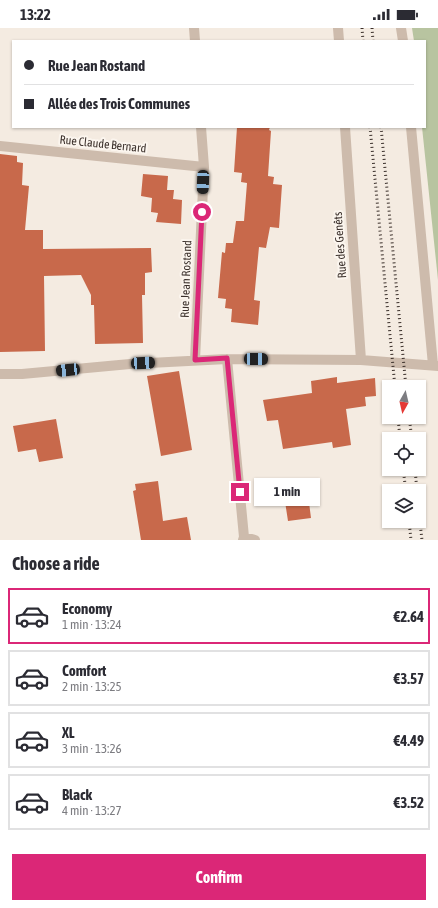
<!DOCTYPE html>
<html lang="en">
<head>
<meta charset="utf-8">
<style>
	body { margin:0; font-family:"Asap Condensed",sans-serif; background:#f7f7f7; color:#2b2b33; height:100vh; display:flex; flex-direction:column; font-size:15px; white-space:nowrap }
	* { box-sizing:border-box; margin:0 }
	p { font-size:13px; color:#7c7c81 }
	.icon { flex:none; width:22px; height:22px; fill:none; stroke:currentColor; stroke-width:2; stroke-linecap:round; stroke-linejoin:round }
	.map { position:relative; height:512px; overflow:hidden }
	.side { display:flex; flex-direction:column; background:#fff; flex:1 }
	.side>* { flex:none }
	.guide { position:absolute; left:12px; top:12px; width:414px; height:88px; border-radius:0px; box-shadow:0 1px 3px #0004; display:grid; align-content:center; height:88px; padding:0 12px; background:#fff }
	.needle { width:26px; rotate:188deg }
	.fabs { position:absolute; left:382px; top:352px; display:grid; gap:8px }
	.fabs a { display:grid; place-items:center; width:44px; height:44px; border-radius:0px; background:#fff; box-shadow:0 1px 3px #0004; font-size:20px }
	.end { position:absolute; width:18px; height:18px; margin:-9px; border:5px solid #db2777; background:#fff; box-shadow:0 0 0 2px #fff }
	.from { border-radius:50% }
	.bubble { position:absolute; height:28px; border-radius:0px; background:#fff; box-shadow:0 1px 3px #0004; font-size:13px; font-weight:700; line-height:28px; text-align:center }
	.car { position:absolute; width:12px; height:24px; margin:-12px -6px; border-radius:5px; box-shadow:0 0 3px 1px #0007; background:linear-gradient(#222 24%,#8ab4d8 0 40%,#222 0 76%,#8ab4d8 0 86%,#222 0) }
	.guide b { display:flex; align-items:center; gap:14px; height:38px; font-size:15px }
	.guide b+b { border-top:1px solid #e1e1e2 }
	.guide i { width:10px; height:10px; background:#2b2b33 }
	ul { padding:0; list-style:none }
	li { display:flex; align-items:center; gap:12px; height:56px; margin:0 8px 6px; padding:0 4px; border:2px solid #e1e1e2; border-radius:0px }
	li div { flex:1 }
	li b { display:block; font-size:15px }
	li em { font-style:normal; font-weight:700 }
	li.selected { border-color:#db2777 }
	li>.icon { width:36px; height:36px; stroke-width:1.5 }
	h2 { padding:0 12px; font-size:18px; line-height:48px }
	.button { display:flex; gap:8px; margin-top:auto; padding:8px 12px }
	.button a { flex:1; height:46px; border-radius:0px; background:#db2777; color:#fff; font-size:16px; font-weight:700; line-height:46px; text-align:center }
	.status { display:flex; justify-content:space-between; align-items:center; height:28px; padding:0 20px; background:#fff; direction:ltr }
	.status svg { height:11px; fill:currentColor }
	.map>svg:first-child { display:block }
	.green { fill:#b8c4a0 }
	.building { fill:#c8694b }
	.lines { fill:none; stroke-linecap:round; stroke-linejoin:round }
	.minor { stroke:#cdbbac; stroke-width:10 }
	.rail { stroke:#3b302b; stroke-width:3; stroke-dasharray:1 3; stroke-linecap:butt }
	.route { stroke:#db2777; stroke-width:5 }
	.labels { text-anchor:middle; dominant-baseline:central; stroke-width:4; stroke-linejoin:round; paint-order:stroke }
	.street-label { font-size:12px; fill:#3b302b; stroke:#fbf5ee }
</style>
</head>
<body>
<div class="status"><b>13:22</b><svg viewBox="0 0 49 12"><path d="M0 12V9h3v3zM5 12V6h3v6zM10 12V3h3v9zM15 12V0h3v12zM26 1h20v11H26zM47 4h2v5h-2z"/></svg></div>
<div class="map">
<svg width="438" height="512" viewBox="0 0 438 512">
	<rect width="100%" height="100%" fill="#f4ebe1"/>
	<!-- green -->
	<path class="green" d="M412 0H438V252L422 99H425V13H414Z"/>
	<!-- building -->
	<path class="building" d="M237 99H270L269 102 271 103 268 148 274 149 273 156 282 157 279 200 270 199 266 220 259 219 254 272 260 273 258 297 231 294 232 281 225 280 226 271 218 270 222 224 225 225 226 215H233L236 193H244L247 155 241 154 242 145 234 144Z
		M0 126 17 128V134L23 135 22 157 29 158 25 202H43V221L151 220 152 244 145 245V267H142L143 315 95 316 94 277H91V267L81 247 44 248 45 323 0 324Z
		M143 146 168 148 167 162H174L173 171 182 172 181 196 156 194 158 185 151 184 152 170 141 168Z
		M179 343 192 422 161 428 147 348Z
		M337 349V355L375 350 376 368 365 369 366 378 346 381 351 417 333 420 332 414 283 421 278 392 267 393 263 372 312 365 311 353Z
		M56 391 63 430 39 434 36 421 18 424 13 398Z
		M306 451 311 490 288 493 282 454Z
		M158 453 163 493 187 489 191 512H141L133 463 136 462 135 456Z"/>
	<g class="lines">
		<!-- minor -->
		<path class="minor" d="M194 0 195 13
			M338 0 339 13
			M401 0 403 13
			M345 99 361 332
			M411 99 433 337
			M0 118 204 139
			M227 331 244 509 243 512
			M195 332 204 139 201 99
			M0 346H22L130 336 227 331 361 332 438 338
			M244 509 255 512"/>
		<!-- rail -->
		<path class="rail" d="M362 0 363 13
			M372 0 373 13
			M370 99 395 359
			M381 99 406 359
			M398 389 400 411
			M409 389 412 411
			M403 441 406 463
			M415 441 417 463
			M419 486 422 512
			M409 493 411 512"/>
	</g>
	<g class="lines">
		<!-- route -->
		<path class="route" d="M202 184 195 332 227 330 240 464"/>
	</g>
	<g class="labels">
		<!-- street labels -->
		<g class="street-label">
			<text transform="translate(103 116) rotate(6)">Rue Claude Bernard</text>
			<text transform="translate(340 217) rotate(-94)">Rue des Genêts</text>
			<text transform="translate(186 251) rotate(-88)">Rue Jean Rostand</text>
		</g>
	</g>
</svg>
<div class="fabs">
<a><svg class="needle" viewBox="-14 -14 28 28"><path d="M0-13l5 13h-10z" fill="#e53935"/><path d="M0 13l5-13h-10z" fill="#7c7c81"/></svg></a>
<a><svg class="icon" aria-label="locate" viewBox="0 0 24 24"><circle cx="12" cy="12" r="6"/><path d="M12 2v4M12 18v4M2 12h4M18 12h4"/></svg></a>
<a><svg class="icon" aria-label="layers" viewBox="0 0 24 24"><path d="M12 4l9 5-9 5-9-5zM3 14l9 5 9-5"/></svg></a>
</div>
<i class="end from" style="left:202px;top:184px"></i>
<i class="end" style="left:240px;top:464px"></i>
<div class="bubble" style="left:254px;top:450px;width:66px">1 min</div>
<i class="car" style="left:203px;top:154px;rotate:182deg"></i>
<i class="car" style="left:256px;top:331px;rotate:91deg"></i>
<i class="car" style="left:143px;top:335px;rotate:87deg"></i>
<i class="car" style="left:68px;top:342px;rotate:264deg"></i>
<div class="guide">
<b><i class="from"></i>Rue Jean Rostand</b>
<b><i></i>Allée des Trois Communes</b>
</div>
</div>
<section class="side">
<h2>Choose a ride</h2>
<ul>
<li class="selected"><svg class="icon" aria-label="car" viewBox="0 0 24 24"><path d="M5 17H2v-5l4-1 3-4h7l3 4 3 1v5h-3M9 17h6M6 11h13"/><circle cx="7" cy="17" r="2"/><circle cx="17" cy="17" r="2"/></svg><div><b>Economy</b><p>1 min · 13:24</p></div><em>€2.64</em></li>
<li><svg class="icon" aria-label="car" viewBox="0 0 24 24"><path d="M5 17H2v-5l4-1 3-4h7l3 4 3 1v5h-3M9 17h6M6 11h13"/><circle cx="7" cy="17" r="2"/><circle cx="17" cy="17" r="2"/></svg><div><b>Comfort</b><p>2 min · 13:25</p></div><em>€3.57</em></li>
<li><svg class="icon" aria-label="car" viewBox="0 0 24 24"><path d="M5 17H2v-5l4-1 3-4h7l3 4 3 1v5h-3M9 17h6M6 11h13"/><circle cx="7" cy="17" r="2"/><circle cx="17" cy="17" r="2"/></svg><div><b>XL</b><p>3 min · 13:26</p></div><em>€4.49</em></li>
<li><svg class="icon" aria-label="car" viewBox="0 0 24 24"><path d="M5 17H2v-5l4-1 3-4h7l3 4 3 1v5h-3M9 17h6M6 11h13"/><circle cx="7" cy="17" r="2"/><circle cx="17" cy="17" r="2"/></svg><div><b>Black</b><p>4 min · 13:27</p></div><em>€3.52</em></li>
</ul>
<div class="button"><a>Confirm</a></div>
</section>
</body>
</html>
